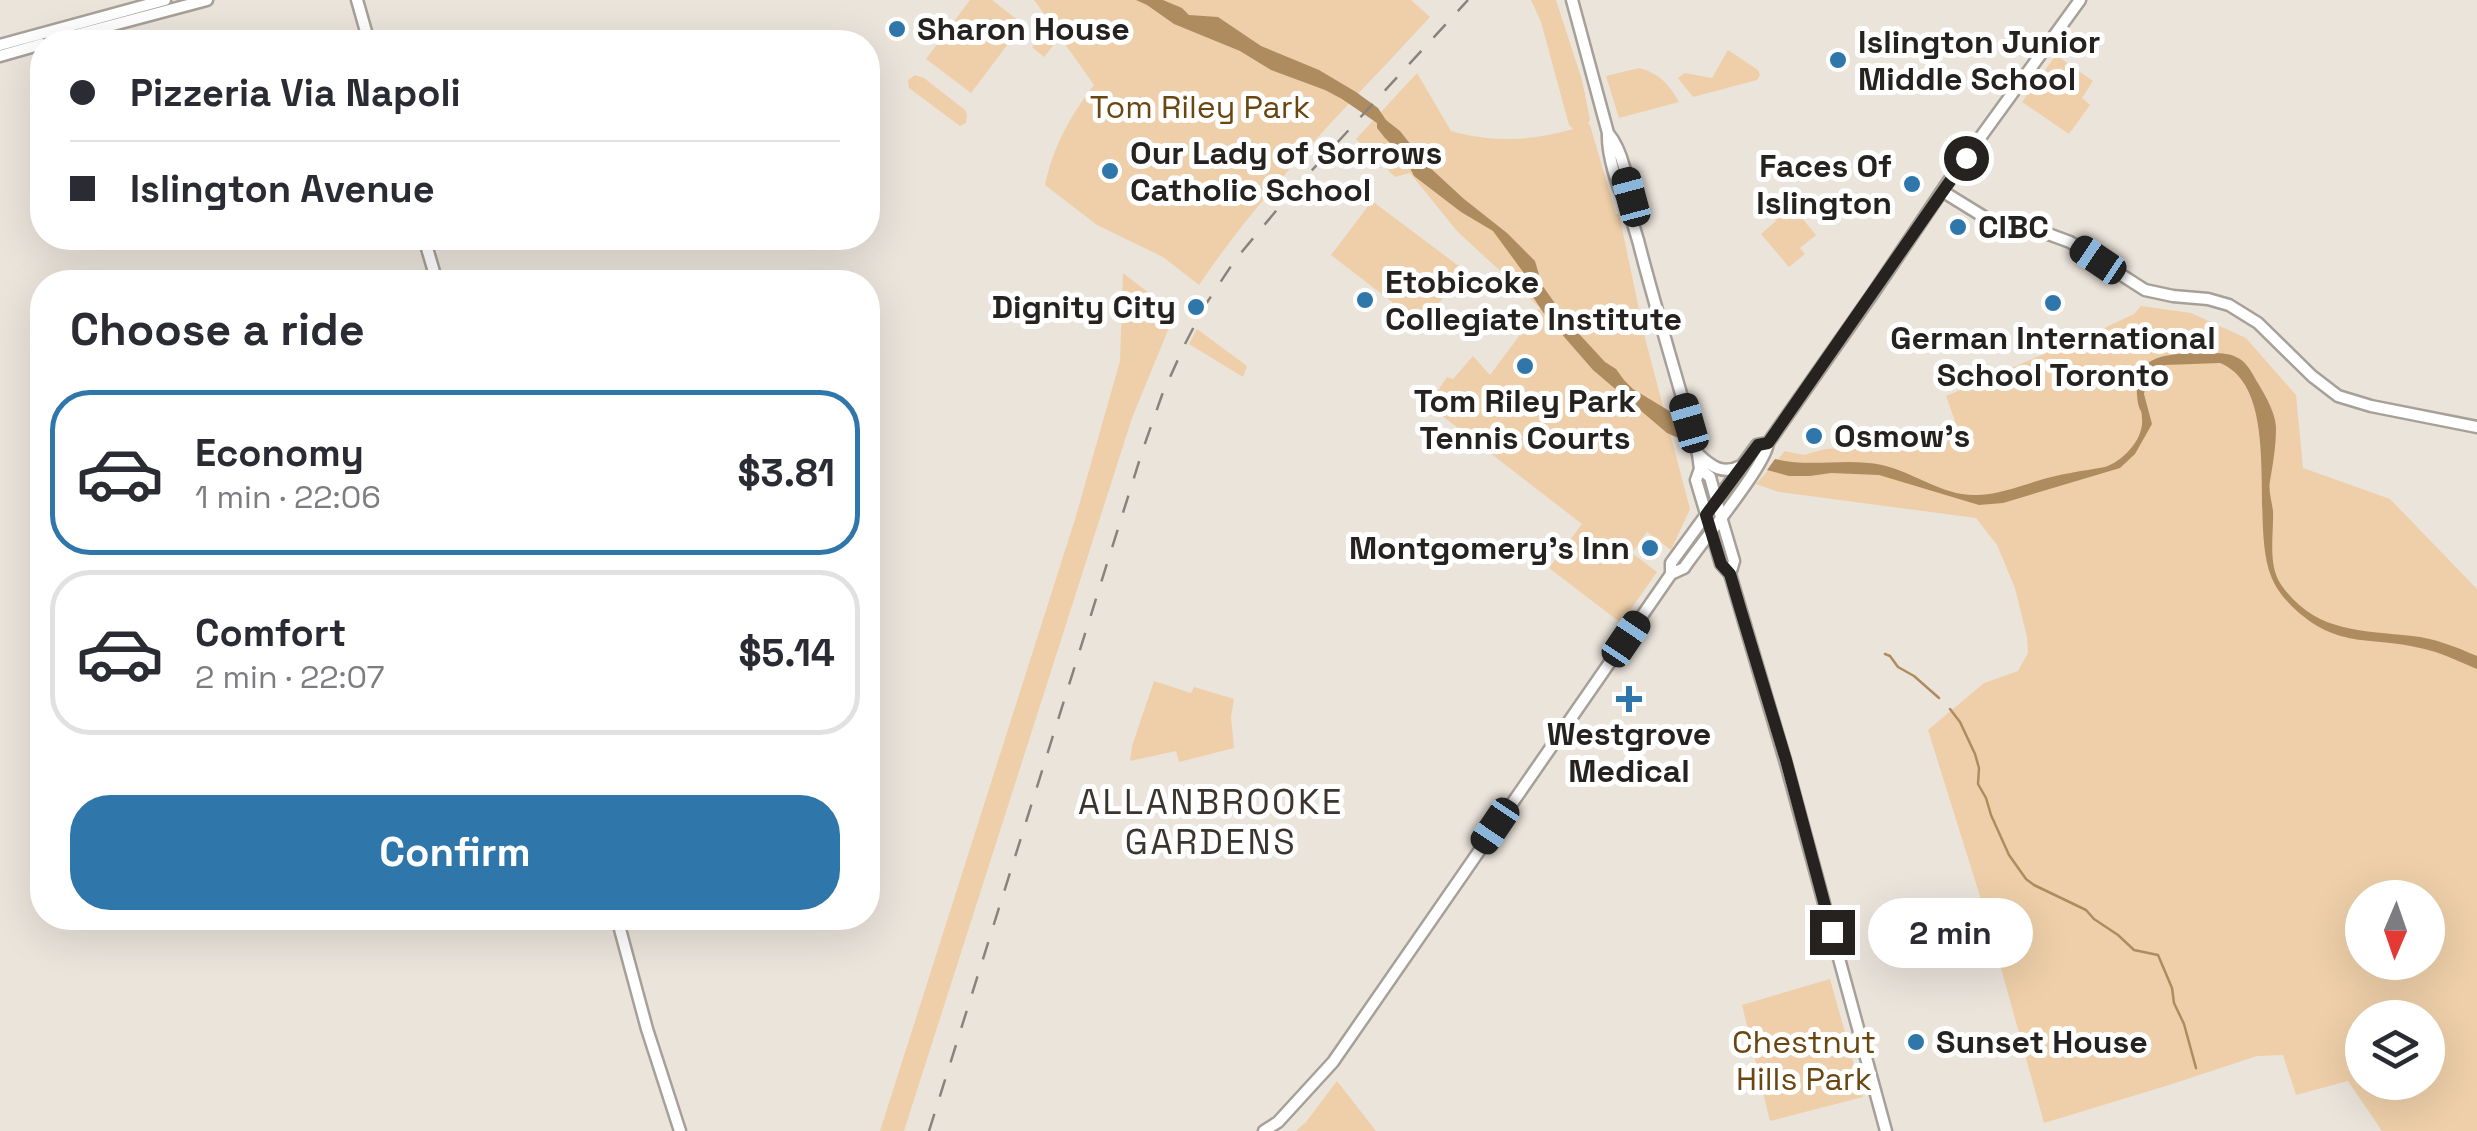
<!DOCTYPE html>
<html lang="en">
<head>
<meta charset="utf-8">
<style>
	body { margin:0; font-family:"Space Grotesk",sans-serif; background:#f2f2f3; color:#2b2b33; height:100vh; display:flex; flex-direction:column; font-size:38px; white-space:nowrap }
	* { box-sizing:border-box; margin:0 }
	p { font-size:32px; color:#7c7c81 }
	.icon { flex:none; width:55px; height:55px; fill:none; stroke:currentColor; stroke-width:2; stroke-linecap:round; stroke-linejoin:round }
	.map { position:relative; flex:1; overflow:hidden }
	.panel { position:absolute; left:30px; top:270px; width:850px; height:660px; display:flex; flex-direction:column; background:#fff; border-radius:40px; box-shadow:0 10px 40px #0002 }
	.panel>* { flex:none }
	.hud { position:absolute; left:30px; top:30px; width:850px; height:220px; border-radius:40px; box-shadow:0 10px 40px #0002; display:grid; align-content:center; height:220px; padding:0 40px; background:#fff }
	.needle { width:65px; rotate:182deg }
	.buttons { position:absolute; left:2345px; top:880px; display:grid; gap:20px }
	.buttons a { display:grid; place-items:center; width:100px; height:100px; border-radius:50%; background:#fff; box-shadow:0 10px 40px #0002; font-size:50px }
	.end { position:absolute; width:45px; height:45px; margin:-22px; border:12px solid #25221f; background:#fff; box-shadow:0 0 0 5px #fff }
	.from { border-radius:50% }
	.bubble { position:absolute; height:70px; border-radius:35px; background:#fff; box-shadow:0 10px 40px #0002; font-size:32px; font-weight:700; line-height:70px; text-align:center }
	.car { position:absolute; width:30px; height:60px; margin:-30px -15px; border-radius:12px; box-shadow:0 0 8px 2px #0007; background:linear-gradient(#222 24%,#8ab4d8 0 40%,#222 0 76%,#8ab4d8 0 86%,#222 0) }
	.hud b { display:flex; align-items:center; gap:35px; height:95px; font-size:38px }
	.hud b+b { border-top:2px solid #e1e1e2 }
	.hud i { width:25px; height:25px; background:#2b2b33 }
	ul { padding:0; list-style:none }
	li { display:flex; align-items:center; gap:30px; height:165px; margin:0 20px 15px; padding:0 20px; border:5px solid #e1e1e2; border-radius:40px }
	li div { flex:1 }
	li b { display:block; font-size:38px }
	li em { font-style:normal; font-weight:700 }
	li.current { border-color:#2f76aa }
	li>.icon { width:90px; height:90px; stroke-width:1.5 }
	h2 { padding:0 40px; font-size:45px; line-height:120px }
	.action { display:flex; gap:20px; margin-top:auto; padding:20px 40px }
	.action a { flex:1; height:115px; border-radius:40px; background:#2f76aa; color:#fff; font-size:40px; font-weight:700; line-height:115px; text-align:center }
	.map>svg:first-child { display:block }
	.green { fill:#eecfa9; fill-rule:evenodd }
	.water { fill:#ae8c60 }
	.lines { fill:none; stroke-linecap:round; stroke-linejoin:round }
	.stream { stroke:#ae8c60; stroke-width:2.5 }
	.major-casing { stroke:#a7a098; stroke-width:15 }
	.major { stroke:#fff; stroke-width:10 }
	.rail { stroke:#88837d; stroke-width:2.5; stroke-dasharray:18 18; stroke-linecap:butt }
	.route { stroke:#25221f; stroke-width:12 }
	.poi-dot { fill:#2f76aa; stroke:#fff; stroke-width:4 }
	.labels { text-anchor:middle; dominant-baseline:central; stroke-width:10; stroke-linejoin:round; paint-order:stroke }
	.poi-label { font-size:32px; font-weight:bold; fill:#25221f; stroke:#fff; text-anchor:start }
	.park-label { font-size:32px; fill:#6a4711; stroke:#fff }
	.neighbourhood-label { font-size:35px; letter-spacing:2.5px; fill:#3b352e; stroke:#fff }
</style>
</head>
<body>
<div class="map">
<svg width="2477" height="1131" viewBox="0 0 2477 1131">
	<rect width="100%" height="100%" fill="#ebe4db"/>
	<!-- green -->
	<path class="green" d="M970 0H992L1023 24 971 93 926 59Z
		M1034 0H1411L1430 17C1350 104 1265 187 1199 285L1163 257 1097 225 1045 185C1053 147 1070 116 1094 85L1060 37 1044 57 1032 47 1051 23Z
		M1531 0H1556L1582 80 1590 120 1588 124 1590 125 1616 214H1619L1645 338 1690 509 1671 550 1647 532 1632 553 1657 572 1621 623 1549 568 1582 524 1428 405 1447 377 1453 379 1473 356 1490 375 1540 308 1457 231 1410 173 1395 177 1356 139 1417 73 1451 131C1494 143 1530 141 1573 129L1569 125 1541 22Z
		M1728 50 1758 70 1760 75 1757 80 1693 97 1678 78 1685 73 1712 78Z
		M2056 55 2093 81 2082 98 2090 105 2069 134 2022 102Z
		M1639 68C1659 73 1669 84 1679 102L1619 118 1606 76Z
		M915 75 924 78 965 110 967 114 966 123 960 126 909 88 908 80Z
		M1372 201 1464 270 1422 325 1331 255Z
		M1788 201 1816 235 1800 248 1805 254 1789 267 1761 234 1776 221 1772 214Z
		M1123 273 1175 313 1132 418 904 1131H880L1076 516 1120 361Z
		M2141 306 2191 313 2246 338 2296 395 2303 468 2390 499 2477 589V1131H2382L2348 1081 2296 1095 2283 1055 2257 1056 2169 1085 2044 1123 1989 925 1928 730 1984 683 2018 671 2028 653 2027 637 2015 588 1997 545 1976 518 1779 492 1756 484 1785 451 1804 455 1825 449 1905 445 1960 435 1946 396 2102 329 2134 314ZM2362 898H2428V962H2362ZM2362 1018H2428V1082H2362Z
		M1197 329 1247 366 1243 377 1189 344Z
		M1154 681 1191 693 1194 687 1234 699 1231 717 1234 748 1179 762 1176 751 1130 761 1132 746Z
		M1830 979 1863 1097 1770 1121 1742 1005Z
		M1337 1081 1376 1131H1296L1306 1122Z"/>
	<!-- water -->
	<path class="water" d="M1121 0H1163L1182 8 1189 15 1218 17 1261 46 1319 70 1356 92 1378 108 1386 120 1400 131 1426 164 1464 199 1507 233 1535 261 1542 285 1569 323 1605 362 1616 369 1624 380 1633 389 1676 415 1683 440 1667 433 1593 370 1545 315 1533 297 1529 286V280L1493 231 1461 212 1414 176 1405 158 1385 138 1377 128V123L1342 99 1325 90 1271 70 1240 51 1174 24 1147 5 1136 0Z
		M2191 353C2204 354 2224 351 2236 357 2246 361 2251 371 2256 380 2264 393 2276 413 2276 428 2276 446 2273 464 2270 481 2268 490 2272 502 2273 511 2274 534 2267 566 2282 586 2316 633 2361 630 2412 636 2434 638 2456 647 2477 656V669C2458 661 2440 652 2420 648 2371 636 2341 649 2298 612 2287 602 2276 590 2271 576 2249 522 2284 389 2220 363L2165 365 2147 379 2144 394 2152 424 2135 454 2120 468 2003 503 1979 505 1879 475 1831 473 1810 476H1789L1767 470 1775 459C1811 468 1847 457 1882 465 1914 472 1944 497 1978 495 1999 494 2017 487 2037 481 2059 474 2082 471 2105 467 2123 461 2144 439 2142 419 2142 408 2140 413 2138 403 2131 360 2155 355 2191 353Z"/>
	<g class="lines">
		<!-- stream -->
		<path class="stream" d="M1885 654 1890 656 1898 667 1914 676 1939 698
			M1950 709 1960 722 1975 754 1979 768 1978 784 1986 798 1991 815 2009 855 2026 879 2034 885 2086 910 2094 919 2118 935 2134 950 2158 955 2172 988 2174 1003 2184 1024 2196 1068"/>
		<defs>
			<path id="major" d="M357 0 369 42
				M1572 0 1608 133C1607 152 1617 192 1630 207
				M49 42 207 0
				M0 45 165 0
				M0 56 42 44
				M1608 133C1623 151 1629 183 1630 206 1630 218 1636 232 1639 244 1657 314 1679 384 1698 454L1700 469 1696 480 1721 564 1730 574 1785 760 1886 1131
				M1942 191 1989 220 2051 235 2070 242 2145 290 2173 296 2208 299 2229 305 2258 323 2312 376 2338 396 2371 406 2477 427
				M424 238 437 282
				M1699 455C1712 467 1723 475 1741 466
				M1700 469 1710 477 1721 517 1734 561 1730 574
				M1671 574 1684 568C1700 544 1766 465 1768 443L1874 292 1948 182 2080 0
				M617 918 647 1029 680 1131
				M1264 1131 1278 1122 1333 1062 1671 574V563L1757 445 1768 443"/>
		</defs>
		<!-- major casing -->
		<use href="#major" class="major-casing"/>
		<!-- major -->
		<use href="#major" class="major"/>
		<!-- rail -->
		<path class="rail" d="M929 1131 1143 449 1162 395 1185 344 1204 307 1235 260 1291 193 1468 0"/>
	</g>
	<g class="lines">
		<!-- route -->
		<path class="route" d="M1832 932 1786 760 1740 608 1730 574 1721 564 1706 515 1758 445 1768 443 1966 158"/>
	</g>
	<!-- markers -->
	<g class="poi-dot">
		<circle cx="897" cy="29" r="10"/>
		<circle cx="1838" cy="60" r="10"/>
		<circle cx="1110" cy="171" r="10"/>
		<circle cx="1912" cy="184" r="10"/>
		<circle cx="1958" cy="227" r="10"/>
		<circle cx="1365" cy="300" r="10"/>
		<circle cx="2053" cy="303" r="10"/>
		<circle cx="1196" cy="307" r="10"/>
		<circle cx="1525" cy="366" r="10"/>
		<circle cx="1814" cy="436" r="10"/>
		<circle cx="1650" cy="548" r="10"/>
		<path d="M1624 684h10v10h10v10h-10v10h-10v-10h-10v-10h10z"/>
		<circle cx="1916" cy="1042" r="10"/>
	</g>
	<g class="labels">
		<!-- poi labels -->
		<g class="poi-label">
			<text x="917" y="29">Sharon House</text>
			<text x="1858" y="42">Islington Junior<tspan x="1858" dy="37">Middle School</tspan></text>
			<text x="1130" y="153">Our Lady of Sorrows<tspan x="1130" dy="37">Catholic School</tspan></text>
			<text x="1892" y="166" text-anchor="end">Faces Of<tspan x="1892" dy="37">Islington</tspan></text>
			<text x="1978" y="227">CIBC</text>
			<text x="1385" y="282">Etobicoke<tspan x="1385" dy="37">Collegiate Institute</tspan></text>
			<text x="1176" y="307" text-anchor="end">Dignity City</text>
			<text x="2053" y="338" text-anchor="middle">German International<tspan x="2053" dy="37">School Toronto</tspan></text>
			<text x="1525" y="401" text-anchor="middle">Tom Riley Park<tspan x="1525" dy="37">Tennis Courts</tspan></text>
			<text x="1834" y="436">Osmow's</text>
			<text x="1630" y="548" text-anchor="end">Montgomery's Inn</text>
			<text x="1629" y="734" text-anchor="middle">Westgrove<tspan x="1629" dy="37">Medical</tspan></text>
			<text x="1936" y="1042">Sunset House</text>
		</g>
		<!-- park labels -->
		<g class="park-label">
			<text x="1200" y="107">Tom Riley Park</text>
			<text x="1804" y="1042">Chestnut<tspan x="1804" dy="37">Hills Park</tspan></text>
		</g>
		<!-- neighbourhood labels -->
		<g class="neighbourhood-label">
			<text x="1211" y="802">ALLANBROOKE<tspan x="1211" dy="40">GARDENS</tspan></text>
		</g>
	</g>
</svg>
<div class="buttons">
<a><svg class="needle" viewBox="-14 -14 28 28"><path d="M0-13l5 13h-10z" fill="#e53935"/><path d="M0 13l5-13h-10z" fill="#7c7c81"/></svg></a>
<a><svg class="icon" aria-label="layers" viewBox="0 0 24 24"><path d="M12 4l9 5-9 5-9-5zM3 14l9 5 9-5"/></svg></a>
</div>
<i class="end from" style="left:1966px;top:158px"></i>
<i class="end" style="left:1832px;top:932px"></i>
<div class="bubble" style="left:1868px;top:898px;width:165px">2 min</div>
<i class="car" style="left:1631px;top:197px;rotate:345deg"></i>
<i class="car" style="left:2098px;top:260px;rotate:304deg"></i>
<i class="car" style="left:1689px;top:423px;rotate:344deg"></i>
<i class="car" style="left:1626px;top:639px;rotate:34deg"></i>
<i class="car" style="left:1495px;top:826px;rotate:214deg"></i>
<div class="hud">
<b><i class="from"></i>Pizzeria Via Napoli</b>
<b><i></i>Islington Avenue</b>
</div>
<section class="panel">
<h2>Choose a ride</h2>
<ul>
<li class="current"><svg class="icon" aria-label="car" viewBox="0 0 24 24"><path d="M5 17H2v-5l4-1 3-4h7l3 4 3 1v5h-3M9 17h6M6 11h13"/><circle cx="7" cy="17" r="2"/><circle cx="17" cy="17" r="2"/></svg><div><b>Economy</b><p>1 min · 22:06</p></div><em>$3.81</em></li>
<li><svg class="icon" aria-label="car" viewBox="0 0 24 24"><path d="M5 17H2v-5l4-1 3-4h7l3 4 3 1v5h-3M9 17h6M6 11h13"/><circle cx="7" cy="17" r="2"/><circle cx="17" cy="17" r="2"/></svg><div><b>Comfort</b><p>2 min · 22:07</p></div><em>$5.14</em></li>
</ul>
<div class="action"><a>Confirm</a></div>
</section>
</div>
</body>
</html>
